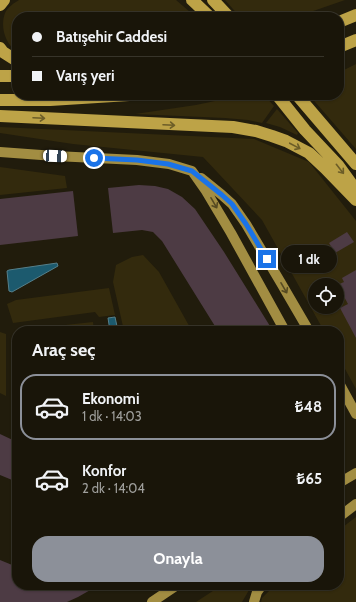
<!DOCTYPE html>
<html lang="tr">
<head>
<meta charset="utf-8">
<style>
	body { margin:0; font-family:Cabin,sans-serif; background:#221e12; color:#f1f3f6; height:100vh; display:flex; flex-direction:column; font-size:15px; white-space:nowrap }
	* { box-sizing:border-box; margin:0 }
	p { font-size:13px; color:#9f9f9c }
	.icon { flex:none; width:22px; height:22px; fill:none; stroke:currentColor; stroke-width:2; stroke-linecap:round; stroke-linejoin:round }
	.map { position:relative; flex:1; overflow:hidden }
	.sheet { position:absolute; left:12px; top:326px; width:332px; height:264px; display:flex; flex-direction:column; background:#191509; border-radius:16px; box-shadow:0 1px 3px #0004,0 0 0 1px #37342a }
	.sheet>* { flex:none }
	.banner { position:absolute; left:12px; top:12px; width:332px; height:88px; border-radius:16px; box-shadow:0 1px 3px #0004,0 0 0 1px #37342a; display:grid; align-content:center; height:88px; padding:0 20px; background:#191509 }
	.controls { position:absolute; left:308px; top:278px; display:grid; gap:8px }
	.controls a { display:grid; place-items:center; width:36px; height:36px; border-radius:50%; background:#191509; box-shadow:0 1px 3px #0004,0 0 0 1px #37342a; font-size:20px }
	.end { position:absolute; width:18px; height:18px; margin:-9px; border:5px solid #1a73e8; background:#fff; box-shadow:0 0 0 2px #fff }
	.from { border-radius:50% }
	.bubble { position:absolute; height:28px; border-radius:14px; background:#191509; box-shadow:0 1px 3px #0004,0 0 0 1px #37342a; font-size:13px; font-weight:800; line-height:28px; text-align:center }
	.car { position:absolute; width:12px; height:24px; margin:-12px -6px; border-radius:5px; box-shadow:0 0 3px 1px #0007; background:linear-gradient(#fff 24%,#345 0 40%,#fff 0 76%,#345 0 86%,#fff 0) }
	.banner b { display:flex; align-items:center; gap:14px; height:38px; font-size:15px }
	.banner b+b { border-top:1px solid #37342a }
	.banner i { width:10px; height:10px; background:#f1f3f6 }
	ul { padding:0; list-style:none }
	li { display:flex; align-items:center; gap:12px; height:66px; margin:0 8px 6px; padding:0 12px; border:2px solid transparent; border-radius:16px }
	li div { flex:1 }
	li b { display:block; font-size:15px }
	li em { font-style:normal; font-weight:800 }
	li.selected { border-color:#8c9099 }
	li>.icon { width:36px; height:36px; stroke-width:1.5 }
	h2 { padding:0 20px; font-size:18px; line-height:48px }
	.primary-button { display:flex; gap:8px; margin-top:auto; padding:8px 20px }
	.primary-button a { flex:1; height:46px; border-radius:16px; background:#8c9099; color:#fff; font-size:16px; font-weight:800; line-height:46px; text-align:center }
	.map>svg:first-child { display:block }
	.green { fill:#332a0d; fill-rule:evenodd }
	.water { fill:#1c5a6e; stroke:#557f8a }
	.building { fill:#4d3b44 }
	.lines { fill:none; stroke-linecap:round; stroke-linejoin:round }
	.primary { stroke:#a28d42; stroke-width:10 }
	.highway { stroke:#bda347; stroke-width:12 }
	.oneway { stroke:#6c5d28 }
	.oneway2 { stroke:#564a22 }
	.route { stroke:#1a73e8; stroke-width:5 }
</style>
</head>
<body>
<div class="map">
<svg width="356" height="602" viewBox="0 0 356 602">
	<rect width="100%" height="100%" fill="#211c0c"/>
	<!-- green -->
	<path class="green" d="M19 0H176L190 12 195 17H17V52C5 43 0 27 5 13 8 7 14 3 19 0Z
		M225 0H345L296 17H240Z
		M356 64V149L309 95H339V71L346 69Z
		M243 95H264L274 106 262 123 248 120 225 118 135 114 196 105Z
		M277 109 298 133 297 135 280 127 266 123Z
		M0 127 254 139 309 162 356 221V389L339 358V331H324L262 220 203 157 73 144 0 133ZM315 285H337V307H315Z
		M0 167 65 176 67 188 0 195Z
		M143 255 159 272 192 331H124L113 282 116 265 132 257Z
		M109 288 115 315 99 317 95 312 13 323 7 304 16 300Z
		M93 322 94 331H57L56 326Z
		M0 332 6 334V396L0 393Z
		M356 517V602H261L262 598 275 585H339V530Z
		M222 585H252L242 602H196Z"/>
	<!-- water -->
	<path class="water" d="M306 264a9 9 0 1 1 18 0a9 9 0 1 1-18 0Z
		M57 263 58 266 12 292 9 291 7 271 9 270Z
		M115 317 118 331H110L108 318Z"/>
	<!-- building -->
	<path class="building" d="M139 185 155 186 168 189 182 197 195 209 224 252 273 331H218L162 241 153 232 142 230 113 233 108 188Z
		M73 191 78 236 0 245V199Z
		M347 232 354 242 335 253 329 243Z
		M356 270V338L340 308 348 304 342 293 340 294 337 288V285L344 282 342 278Z
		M0 434 17 442V482L0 475Z
		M0 560 17 567V585H99L78 597 67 602H0Z"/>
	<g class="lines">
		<!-- primary -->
		<path class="primary" d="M0 152 55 156 137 160 169 164 192 171 206 191 231 233 285 331
			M201 178 222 195 232 204 246 224 281 283 309 331
			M339 383 356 414
			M339 483 356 473
			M339 517 356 504
			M152 602 177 585
			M254 602 257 592 262 585"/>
		<!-- highway -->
		<path class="highway" d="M192 0 210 17
			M213 0 229 17
			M0 5 4 0
			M339 22 356 15
			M339 47 356 40
			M0 48 3 52 17 61
			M0 76H17
			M277 95 305 130 338 165 356 190
			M297 95 356 164
			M0 100H50L129 95
			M0 116 233 127 256 131 272 136 286 141 309 153 325 168 356 200"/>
	</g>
	<!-- one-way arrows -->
	<defs><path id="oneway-shaft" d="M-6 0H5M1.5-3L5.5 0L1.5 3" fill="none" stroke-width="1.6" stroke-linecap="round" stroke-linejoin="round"/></defs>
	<g class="oneway">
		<use href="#oneway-shaft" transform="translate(39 118) rotate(3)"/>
		<use href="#oneway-shaft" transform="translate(169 125) rotate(3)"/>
		<use href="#oneway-shaft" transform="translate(295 146) rotate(28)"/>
		<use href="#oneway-shaft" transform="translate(340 169) rotate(52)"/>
	</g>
	<g class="oneway2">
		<use href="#oneway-shaft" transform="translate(214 203) rotate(60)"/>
		<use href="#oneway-shaft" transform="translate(284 288) rotate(60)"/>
	</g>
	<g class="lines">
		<!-- route -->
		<path class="route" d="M94 158 137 160 168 164 192 171 222 195 232 204 246 224 267 259"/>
	</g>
</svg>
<div class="controls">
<a><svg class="icon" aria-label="locate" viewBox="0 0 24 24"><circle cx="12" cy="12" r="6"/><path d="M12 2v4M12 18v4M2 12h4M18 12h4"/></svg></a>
</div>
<i class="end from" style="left:94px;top:158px"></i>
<i class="end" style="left:267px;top:259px"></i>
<div class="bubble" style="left:281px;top:245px;width:56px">1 dk</div>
<i class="car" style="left:55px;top:156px;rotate:93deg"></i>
<div class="banner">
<b><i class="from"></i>Batışehir Caddesi</b>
<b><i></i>Varış yeri</b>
</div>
<section class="sheet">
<h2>Araç seç</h2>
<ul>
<li class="selected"><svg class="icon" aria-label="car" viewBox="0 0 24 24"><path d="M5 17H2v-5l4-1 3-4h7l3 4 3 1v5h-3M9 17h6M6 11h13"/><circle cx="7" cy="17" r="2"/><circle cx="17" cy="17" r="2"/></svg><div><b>Ekonomi</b><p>1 dk · 14:03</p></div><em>₺48</em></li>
<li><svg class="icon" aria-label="car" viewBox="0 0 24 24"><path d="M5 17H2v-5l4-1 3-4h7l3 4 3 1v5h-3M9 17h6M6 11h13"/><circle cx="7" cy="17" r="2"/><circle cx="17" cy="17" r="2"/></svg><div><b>Konfor</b><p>2 dk · 14:04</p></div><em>₺65</em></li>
</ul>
<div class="primary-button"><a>Onayla</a></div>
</section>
</div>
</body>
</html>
